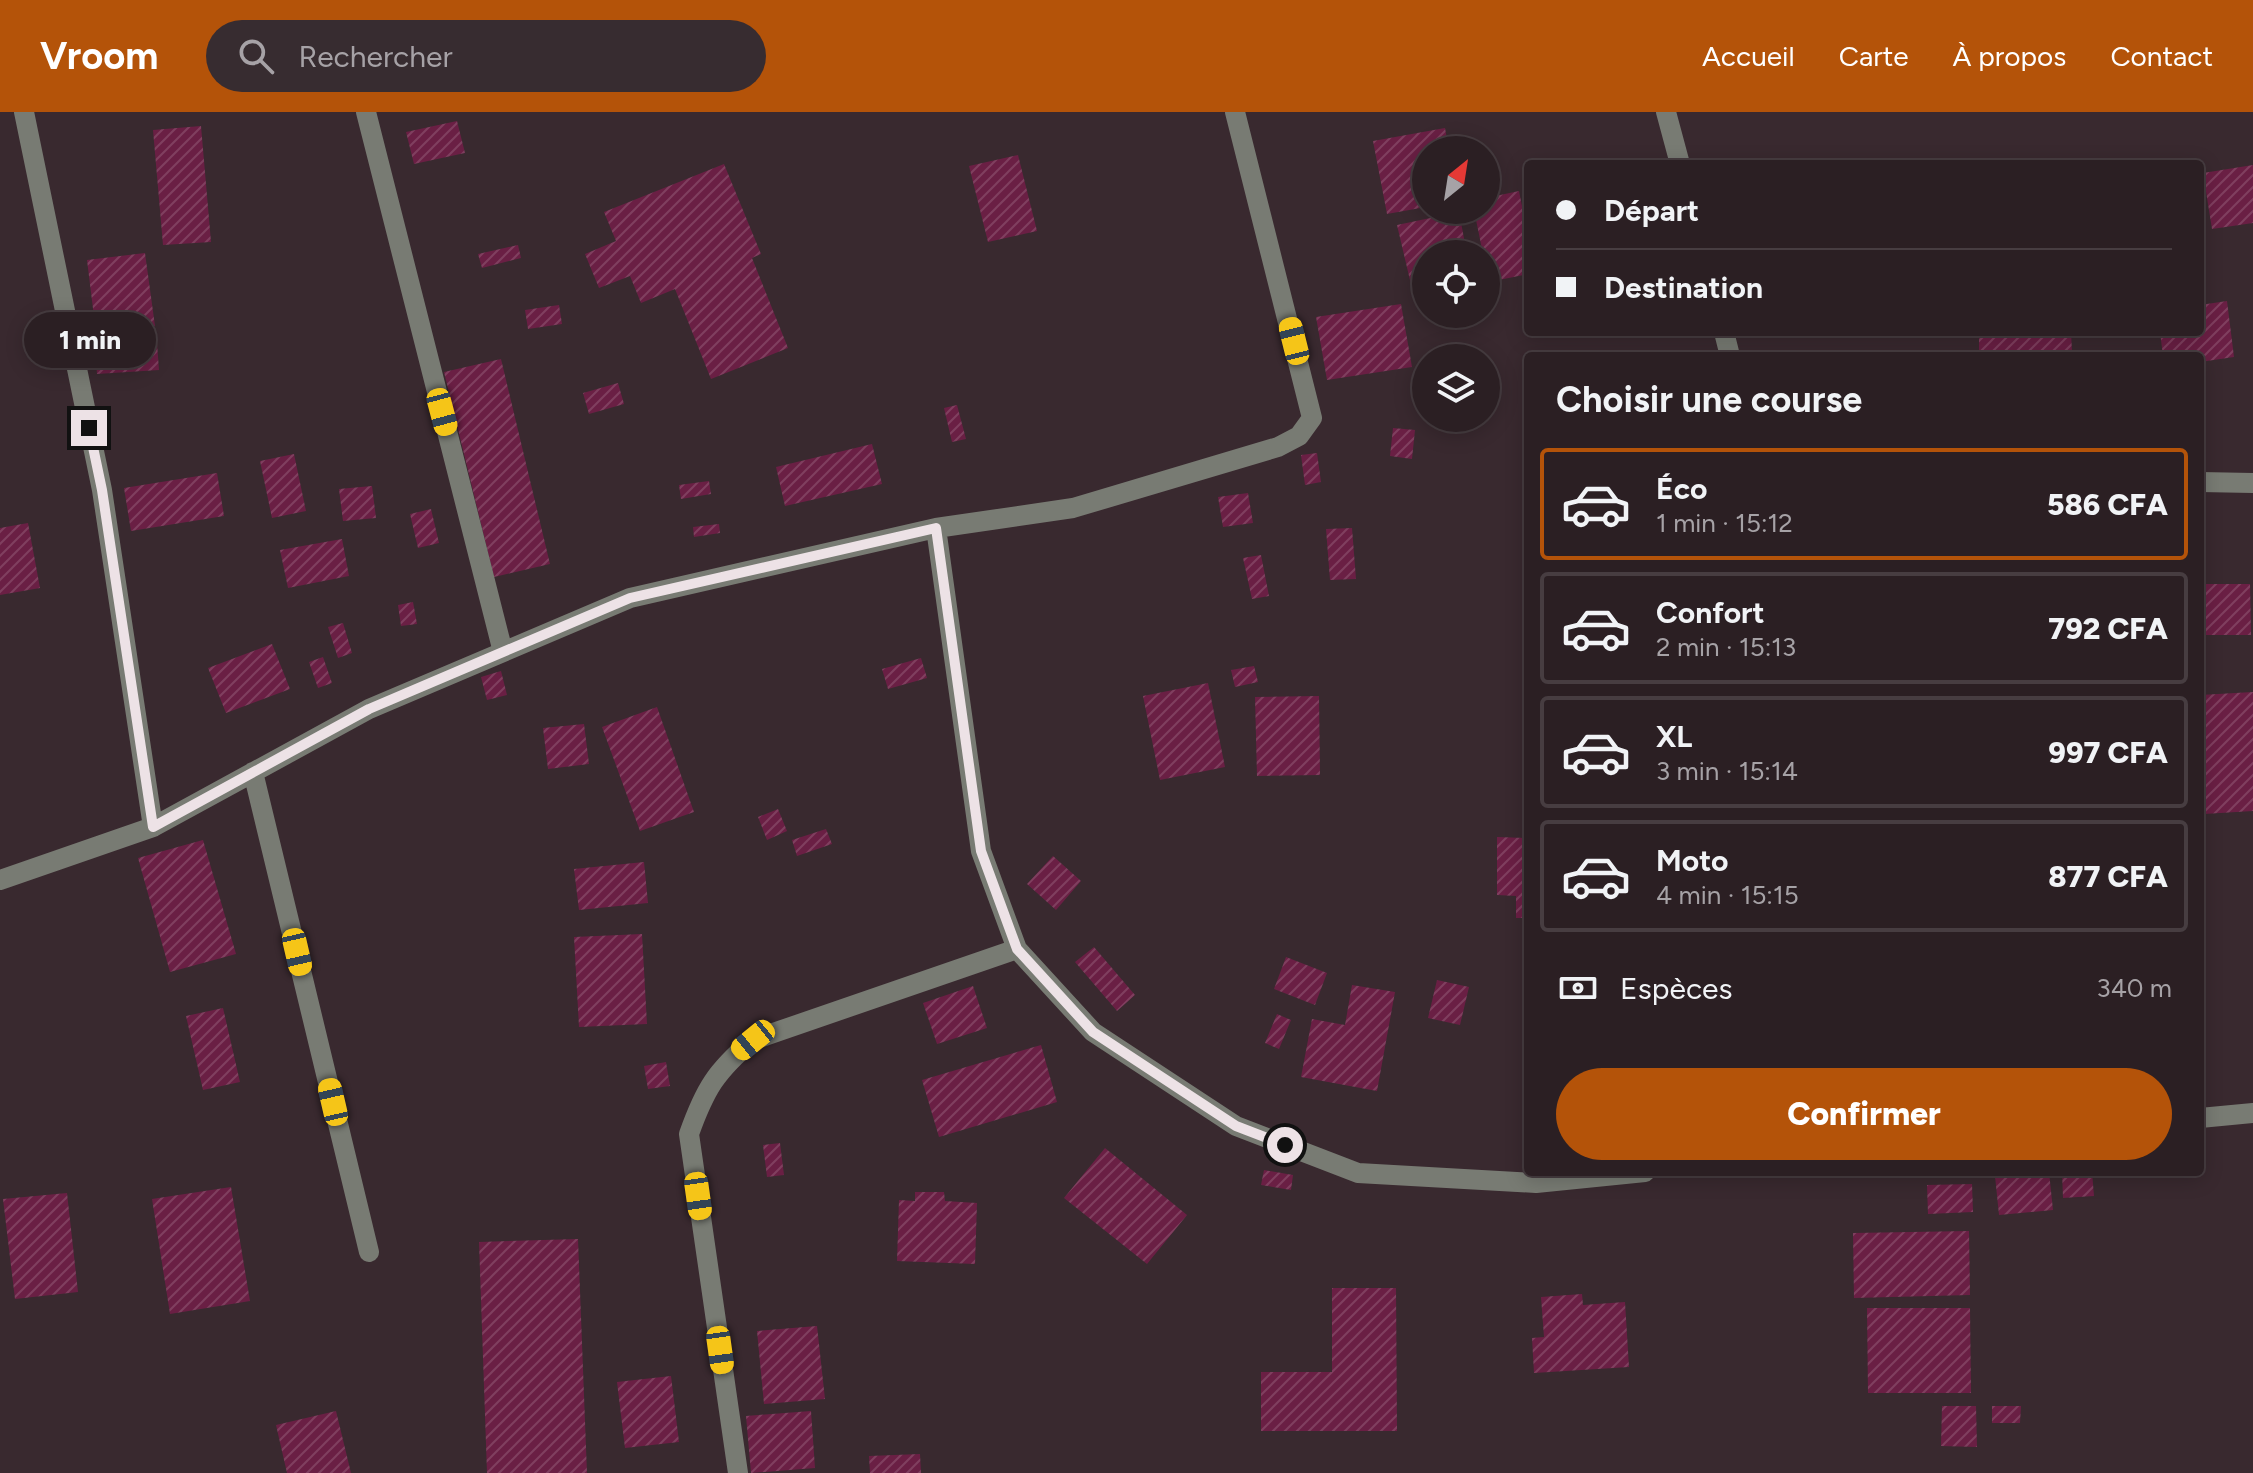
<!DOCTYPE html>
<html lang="fr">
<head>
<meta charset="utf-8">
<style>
	body { margin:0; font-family:Figtree,sans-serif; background:#372c30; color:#f1f3f6; height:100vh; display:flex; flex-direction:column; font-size:30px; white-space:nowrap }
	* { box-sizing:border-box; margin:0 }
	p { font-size:26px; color:#a6a2a6 }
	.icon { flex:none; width:44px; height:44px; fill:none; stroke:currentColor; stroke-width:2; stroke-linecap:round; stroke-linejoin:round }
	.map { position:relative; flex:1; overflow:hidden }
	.sheet { position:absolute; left:1524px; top:240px; width:680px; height:824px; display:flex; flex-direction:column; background:#2b1f23; border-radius:8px; box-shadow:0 4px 20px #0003,0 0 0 2px #473d41 }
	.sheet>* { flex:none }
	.banner { position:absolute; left:1524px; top:48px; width:680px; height:176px; border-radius:8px; box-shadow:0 4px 20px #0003,0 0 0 2px #473d41; display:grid; align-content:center; height:176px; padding:0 32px; background:#2b1f23 }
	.needle { width:52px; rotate:30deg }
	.tools { position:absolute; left:1412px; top:24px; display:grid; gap:16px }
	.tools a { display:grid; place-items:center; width:88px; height:88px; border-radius:50%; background:#2b1f23; box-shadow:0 4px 20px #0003,0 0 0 2px #473d41; font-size:40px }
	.end { position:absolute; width:36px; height:36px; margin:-18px; border:10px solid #ede2e6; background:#111; box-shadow:0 0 0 4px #111 }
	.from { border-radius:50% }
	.bubble { position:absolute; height:56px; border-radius:28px; background:#2b1f23; box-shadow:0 4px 20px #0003,0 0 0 2px #473d41; font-size:26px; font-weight:800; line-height:56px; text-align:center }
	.car { position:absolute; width:24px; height:48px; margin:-24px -12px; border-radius:10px; box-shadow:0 0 6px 2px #0007; background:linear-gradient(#f5c518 24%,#345 0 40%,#f5c518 0 76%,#345 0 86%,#f5c518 0) }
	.banner b { display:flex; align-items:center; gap:28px; height:76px; font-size:30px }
	.banner b+b { border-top:2px solid #473d41 }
	.banner i { width:20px; height:20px; background:#f1f3f6 }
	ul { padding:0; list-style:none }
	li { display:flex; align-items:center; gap:24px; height:112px; margin:0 16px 12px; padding:0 16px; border:4px solid #473d41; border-radius:8px }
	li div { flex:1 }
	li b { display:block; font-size:30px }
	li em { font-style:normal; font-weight:800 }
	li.current { border-color:#b45309 }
	li>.icon { width:72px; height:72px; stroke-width:1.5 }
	h2 { padding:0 32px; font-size:36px; line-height:96px }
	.pay { display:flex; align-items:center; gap:20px; height:88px; padding:0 32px; font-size:30px }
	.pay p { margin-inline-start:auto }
	.cta { display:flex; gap:16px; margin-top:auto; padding:16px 32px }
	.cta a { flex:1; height:92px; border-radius:48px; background:#b45309; color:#fff; font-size:32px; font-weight:800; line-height:92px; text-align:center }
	header { display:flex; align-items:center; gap:48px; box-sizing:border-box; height:112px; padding:0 40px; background:#b45309; color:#fff }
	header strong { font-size:38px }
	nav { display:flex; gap:44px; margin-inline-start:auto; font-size:28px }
	.search { width:560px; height:72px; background:#372c30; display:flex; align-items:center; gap:20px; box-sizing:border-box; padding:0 28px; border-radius:44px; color:#a6a2a6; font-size:30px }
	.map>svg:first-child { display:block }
	.building { fill:url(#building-hatch) }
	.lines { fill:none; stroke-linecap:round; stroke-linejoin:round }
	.minor { stroke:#787b73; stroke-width:20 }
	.route { stroke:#ede2e6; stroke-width:10 }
</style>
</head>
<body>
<header>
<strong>Vroom</strong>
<div class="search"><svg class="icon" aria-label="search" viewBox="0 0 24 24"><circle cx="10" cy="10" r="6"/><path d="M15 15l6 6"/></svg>Rechercher</div>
<nav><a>Accueil</a><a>Carte</a><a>À propos</a><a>Contact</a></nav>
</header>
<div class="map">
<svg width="2253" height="1361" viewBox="0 0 2253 1361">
	<defs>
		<pattern id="building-hatch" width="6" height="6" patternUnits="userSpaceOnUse" patternTransform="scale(2)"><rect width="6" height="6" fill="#6a1f44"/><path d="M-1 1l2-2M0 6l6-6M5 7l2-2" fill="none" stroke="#803f5f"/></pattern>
	</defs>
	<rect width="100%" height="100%" fill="#39292f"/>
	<!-- building -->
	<path class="building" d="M457 9 465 41 414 52 406 20Z
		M201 14 211 130 163 133 153 18Z
		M1445 16 1449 38H1426V95L1387 102 1373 29Z
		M1018 43 1037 119 988 130 969 54Z
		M724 52 761 142 752 146 788 236 711 267 675 177 641 191 630 164 599 176 585 142 616 129 604 100Z
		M2253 53V111L2212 117 2203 61Z
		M1519 79 1528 124V162L1489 170 1486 142H1483L1474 98H1486V86Z
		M1459 100 1467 142H1426V179L1413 181 1397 113Z
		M518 133 521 146 482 156 478 142Z
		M145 141 155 214 96 221 87 148Z
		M2227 189 2234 245 2200 250V244H2163L2160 220H2200V193Z
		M1401 192 1412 255 1327 268 1316 205Z
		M559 193 562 212 528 217 525 198Z
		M1979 220H2071L2072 240 2056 239V244H1979Z
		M157 231 159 258 97 262 95 235Z
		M501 247 550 452 494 465 444 260Z
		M618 271 624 292 589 302 583 281Z
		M957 293 966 327 952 330 944 296Z
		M1393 316 1415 318 1412 347 1390 344Z
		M872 332 882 372 785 394 776 355Z
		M1317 341 1321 370 1305 373 1301 343Z
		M294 342 306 399 272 406 260 349Z
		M217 361 224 404 131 419 124 376Z
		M709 369 711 382 681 387 679 373Z
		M372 374 376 406 343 409 339 377Z
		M1248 381 1253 411 1223 415 1218 385Z
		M431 397 439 431 418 436 410 402Z
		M28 411 40 476 0 483V416Z
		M719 412 720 421 694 425 693 415Z
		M1352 416 1356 467 1330 468 1326 417Z
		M342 427 349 464 288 476 280 438Z
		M1261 443 1269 484 1252 487 1243 446Z
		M2200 472H2250L2251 523H2201Z
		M413 490 417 512 401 514 398 493Z
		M343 511 352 541 338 546 328 515Z
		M272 532 290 577 226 601 208 556Z
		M323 545 332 571 318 576 309 550Z
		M921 546 927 566 888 577 882 557Z
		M1254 554 1258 570 1235 575 1231 558Z
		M501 559 507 583 487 588 481 565Z
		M1208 571 1225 655 1160 668 1143 584Z
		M2253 580V699L2204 702 2200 583Z
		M1319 584 1320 663 1257 664 1255 585Z
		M657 595 694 700 640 719 602 615Z
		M584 612 589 652 548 657 543 616Z
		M778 697 787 719 767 728 758 705Z
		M826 717 832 732 797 744 792 728Z
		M1497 725 1528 726V806H1516V784L1497 783Z
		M203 728 236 842 170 860 138 746Z
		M1053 744 1081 769 1056 798 1027 772Z
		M644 750 648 791 579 798 574 757Z
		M642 822 647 912 579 915 574 825Z
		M1094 835 1135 883 1117 899 1075 850Z
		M1286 845 1327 861 1315 893 1274 877Z
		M1437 868 1469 875 1460 913 1428 906Z
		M1352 873 1395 880 1377 979 1301 965 1312 907 1345 913Z
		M973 874 987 916 937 932 923 891Z
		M223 896 240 970 203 978 186 904Z
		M1277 902 1291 908 1279 937 1265 931Z
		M1041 933 1057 990 939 1025 922 968Z
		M666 950 670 974 648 977 644 954Z
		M780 1031 784 1063 767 1065 763 1033Z
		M1105 1036 1187 1103 1147 1152 1064 1086Z
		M1264 1058 1293 1063 1291 1078 1261 1073Z
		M2034 1060H2049L2053 1098 1999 1103 1995 1064Z
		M2062 1060H2092L2094 1084 2063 1086Z
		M1972 1072 1973 1100 1928 1102 1927 1073Z
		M231 1075 250 1189 170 1202 152 1087Z
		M915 1080H944L945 1089 977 1091 975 1152 897 1149 899 1088 915 1089Z
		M67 1081 78 1180 15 1187 3 1087Z
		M1969 1119 1970 1183 1854 1186 1853 1121Z
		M578 1127 587 1361H487L479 1130Z
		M1332 1176H1396L1397 1319H1261V1260H1332Z
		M1582 1182 1583 1193 1625 1190 1629 1255 1534 1261 1532 1226 1544 1225 1541 1185Z
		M1867 1196H1970L1971 1281H1868Z
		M817 1214 825 1287 764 1292 757 1219Z
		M671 1264 679 1330 625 1336 617 1270Z
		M1942 1294H1976L1977 1335 1941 1334Z
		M1992 1294H2021L2020 1311H1992Z
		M336 1299 351 1361H287L276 1313Z
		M811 1299 815 1356 751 1361 746 1304Z
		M920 1342 921 1361H870L869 1344Z"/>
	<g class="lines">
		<!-- minor -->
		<path class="minor" d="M24 0 102 378 153 715
			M366 0 503 540
			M1666 0 1680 52
			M1724 220 1730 244
			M2200 370 2253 371
			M936 416 981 739 1017 837 1093 920 1236 1014 1358 1061 1536 1071 1645 1060
			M253 660 369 1140
			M0 768 153 715 369 597 630 486 936 416 1073 396 1278 335 1299 324 1312 306 1235 0
			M2200 1006 2253 1001
			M738 1361 689 1022C705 977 716 959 753 928L1017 837"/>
	</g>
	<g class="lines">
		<!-- route -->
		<path class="route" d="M89 316 102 378 153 715 369 597 630 486 936 416 981 739 1017 837 1093 920 1236 1014 1285 1033"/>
	</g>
</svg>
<div class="tools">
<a><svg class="needle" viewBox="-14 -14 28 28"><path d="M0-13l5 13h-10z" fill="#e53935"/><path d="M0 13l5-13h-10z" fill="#a6a2a6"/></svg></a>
<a><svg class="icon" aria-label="locate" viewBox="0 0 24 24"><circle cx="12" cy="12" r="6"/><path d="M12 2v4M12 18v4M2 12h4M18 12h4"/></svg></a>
<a><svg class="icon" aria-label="layers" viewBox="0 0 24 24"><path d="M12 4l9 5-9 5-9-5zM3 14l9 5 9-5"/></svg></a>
</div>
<i class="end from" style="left:1285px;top:1033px"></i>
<i class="end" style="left:89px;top:316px"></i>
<div class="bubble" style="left:24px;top:200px;width:132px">1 min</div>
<i class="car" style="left:1294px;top:229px;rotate:346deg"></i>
<i class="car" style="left:442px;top:300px;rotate:165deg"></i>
<i class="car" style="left:297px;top:840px;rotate:167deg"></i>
<i class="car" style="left:753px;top:928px;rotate:231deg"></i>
<i class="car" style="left:333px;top:990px;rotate:347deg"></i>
<i class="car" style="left:698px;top:1084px;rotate:172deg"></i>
<i class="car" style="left:720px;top:1238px;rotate:172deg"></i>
<div class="banner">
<b><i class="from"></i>Départ</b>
<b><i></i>Destination</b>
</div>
<section class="sheet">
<h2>Choisir une course</h2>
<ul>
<li class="current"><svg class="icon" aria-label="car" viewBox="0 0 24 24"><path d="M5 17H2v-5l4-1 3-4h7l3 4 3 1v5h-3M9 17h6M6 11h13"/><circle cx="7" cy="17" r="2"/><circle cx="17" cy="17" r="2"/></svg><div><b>Éco</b><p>1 min · 15:12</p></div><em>586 CFA</em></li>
<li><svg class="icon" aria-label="car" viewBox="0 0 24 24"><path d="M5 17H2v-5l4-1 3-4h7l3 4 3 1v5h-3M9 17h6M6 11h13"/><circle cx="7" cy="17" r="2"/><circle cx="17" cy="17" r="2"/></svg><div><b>Confort</b><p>2 min · 15:13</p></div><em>792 CFA</em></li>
<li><svg class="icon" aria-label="car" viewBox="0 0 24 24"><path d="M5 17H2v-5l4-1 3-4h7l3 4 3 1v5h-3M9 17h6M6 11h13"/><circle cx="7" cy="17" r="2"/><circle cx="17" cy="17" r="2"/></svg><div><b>XL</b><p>3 min · 15:14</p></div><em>997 CFA</em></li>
<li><svg class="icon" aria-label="car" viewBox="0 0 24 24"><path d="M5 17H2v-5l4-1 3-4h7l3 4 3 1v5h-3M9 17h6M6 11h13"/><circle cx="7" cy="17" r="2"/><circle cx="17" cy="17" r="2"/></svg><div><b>Moto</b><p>4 min · 15:15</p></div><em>877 CFA</em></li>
</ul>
<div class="pay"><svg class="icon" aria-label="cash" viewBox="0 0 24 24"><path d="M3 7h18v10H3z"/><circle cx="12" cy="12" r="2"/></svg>Espèces<p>340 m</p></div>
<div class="cta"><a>Confirmer</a></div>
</section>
</div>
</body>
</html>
